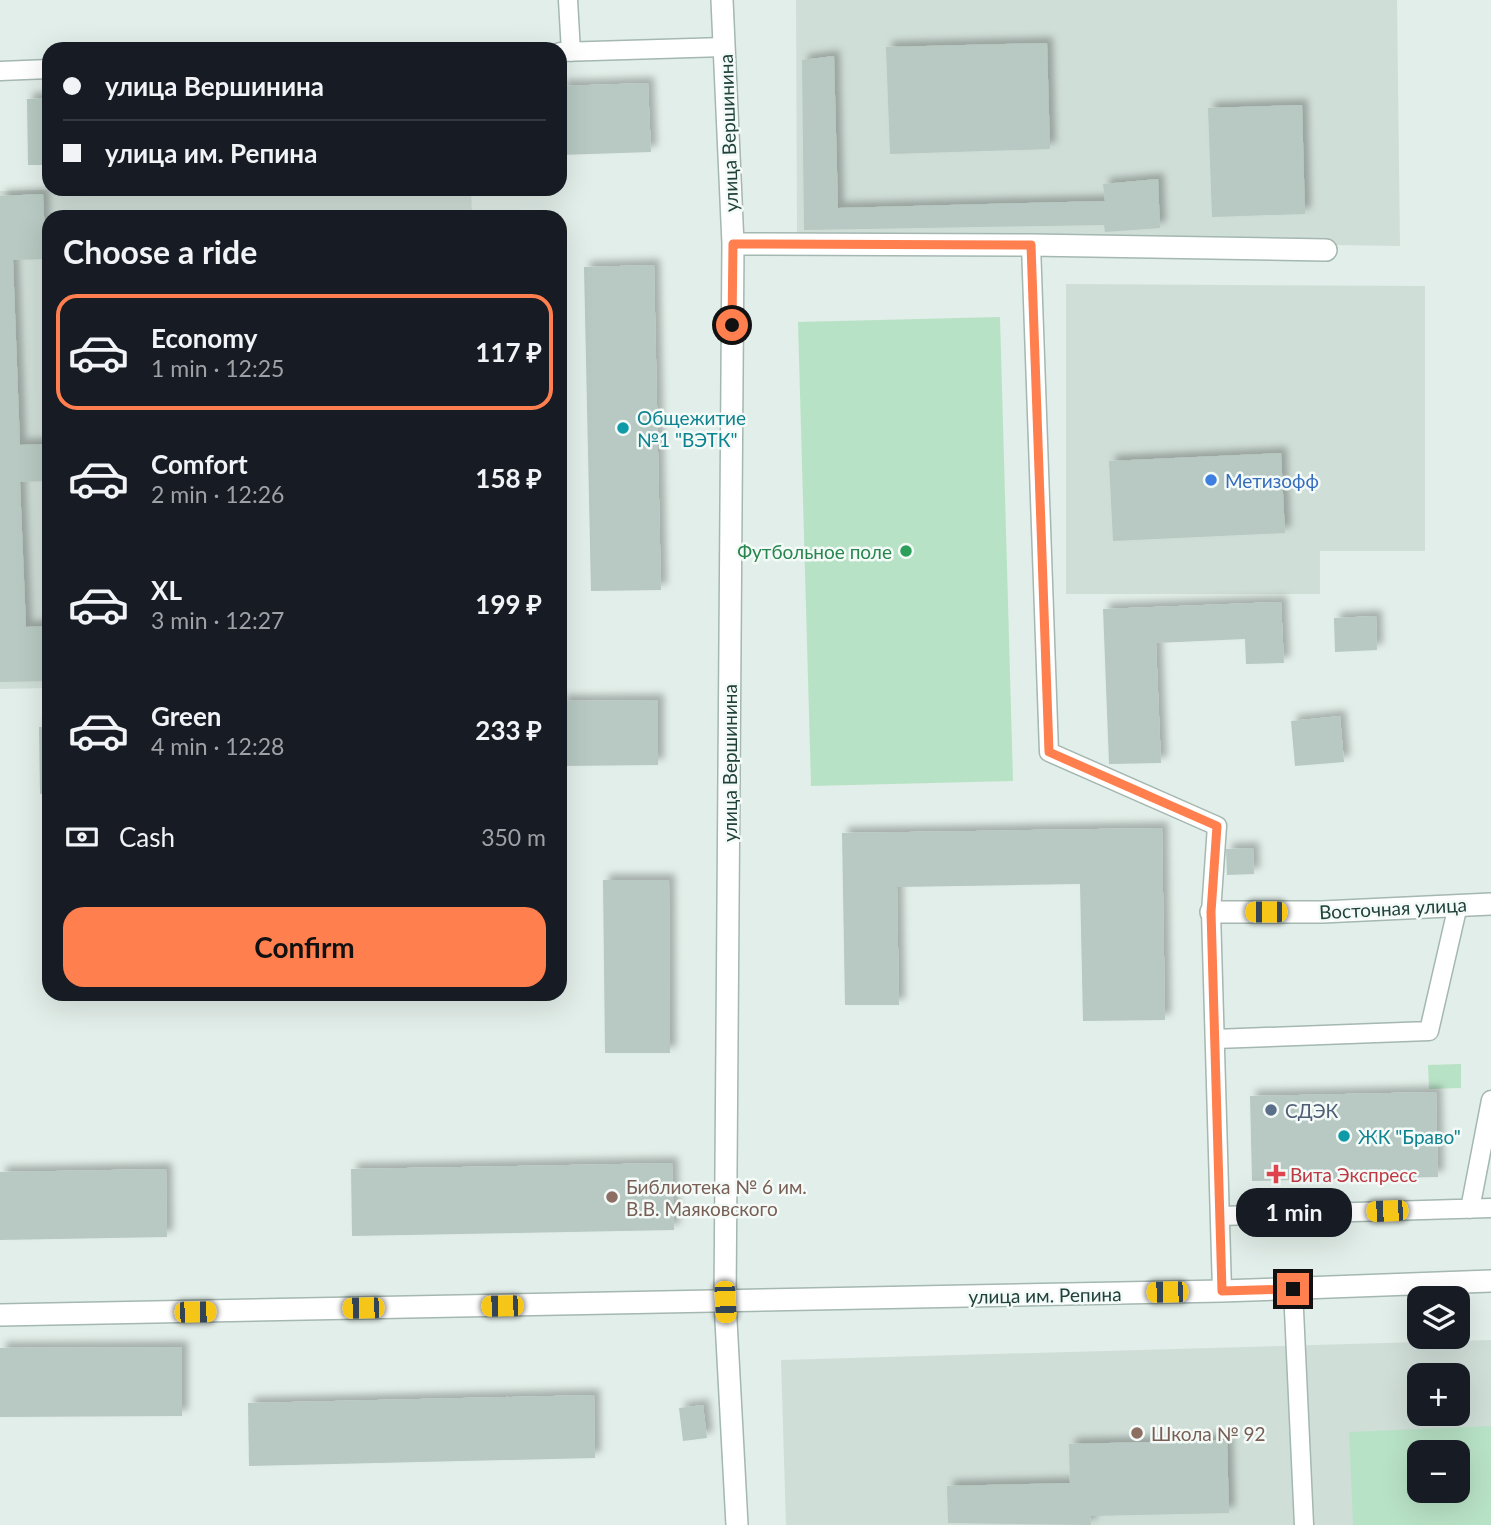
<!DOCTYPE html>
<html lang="en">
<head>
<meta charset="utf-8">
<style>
	body { margin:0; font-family:Lato,sans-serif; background:#20242c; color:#f1f3f6; height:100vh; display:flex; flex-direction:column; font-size:26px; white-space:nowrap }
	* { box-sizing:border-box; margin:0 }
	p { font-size:23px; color:#9ea1a6 }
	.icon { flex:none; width:38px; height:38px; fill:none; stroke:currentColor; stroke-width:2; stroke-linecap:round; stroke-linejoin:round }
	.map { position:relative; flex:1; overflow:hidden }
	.sheet { position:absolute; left:42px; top:210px; width:525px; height:791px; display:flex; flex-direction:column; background:#171b24; border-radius:21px; box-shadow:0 7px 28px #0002 }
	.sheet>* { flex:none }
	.top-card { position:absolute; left:42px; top:42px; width:525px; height:154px; border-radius:21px; box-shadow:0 7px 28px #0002; display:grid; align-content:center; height:154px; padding:0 21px; background:#171b24 }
	.controls { position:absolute; left:1407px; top:1286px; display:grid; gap:14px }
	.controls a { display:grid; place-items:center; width:63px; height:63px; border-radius:14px; background:#171b24; box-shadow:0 7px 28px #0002; font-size:35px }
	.end { position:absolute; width:32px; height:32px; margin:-16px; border:9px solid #ff7f4f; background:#111; box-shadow:0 0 0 4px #111 }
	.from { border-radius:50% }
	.bubble { position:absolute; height:49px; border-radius:21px; background:#171b24; box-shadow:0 7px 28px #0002; font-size:23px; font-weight:700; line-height:49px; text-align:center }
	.car { position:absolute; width:21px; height:42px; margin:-21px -10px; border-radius:9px; box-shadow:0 0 5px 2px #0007; background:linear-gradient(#f5c518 24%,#345 0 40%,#f5c518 0 76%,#345 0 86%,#f5c518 0) }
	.top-card b { display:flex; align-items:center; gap:24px; height:66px; font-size:26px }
	.top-card b+b { border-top:2px solid #363941 }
	.top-card i { width:18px; height:18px; background:#f1f3f6 }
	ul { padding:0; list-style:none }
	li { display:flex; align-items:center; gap:21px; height:116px; margin:0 14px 10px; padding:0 7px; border:4px solid transparent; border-radius:21px }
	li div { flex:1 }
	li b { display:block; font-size:26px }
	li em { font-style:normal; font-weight:700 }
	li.active { border-color:#ff7f4f }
	li>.icon { width:63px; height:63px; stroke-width:1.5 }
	h2 { padding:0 21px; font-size:32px; line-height:84px }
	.pay { display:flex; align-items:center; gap:18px; height:77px; padding:0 21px; font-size:26px }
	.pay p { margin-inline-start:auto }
	.primary-button { display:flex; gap:14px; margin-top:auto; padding:14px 21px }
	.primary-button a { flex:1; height:80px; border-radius:21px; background:#ff7f4f; color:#111; font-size:28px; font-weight:700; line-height:80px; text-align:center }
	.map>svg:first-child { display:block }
	.built { fill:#d0ded8; fill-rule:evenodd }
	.green { fill:#b8e2c5; fill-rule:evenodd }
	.building { fill:#b7c9c2; filter:url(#shadow) }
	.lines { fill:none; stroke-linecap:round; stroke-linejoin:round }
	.lane-casing { stroke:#a4b7b1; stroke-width:21 }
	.street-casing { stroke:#a4b7b1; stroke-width:24 }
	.lane { stroke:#fff; stroke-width:18 }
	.street { stroke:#fff; stroke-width:21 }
	.route { stroke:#ff7f4f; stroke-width:9 }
	.culture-dot { fill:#0f9aa8; stroke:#f3faf7; stroke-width:2.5 }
	.shop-dot { fill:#3f7fe0; stroke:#f3faf7; stroke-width:2.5 }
	.leisure-dot { fill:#2e9e5b; stroke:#f3faf7; stroke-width:2.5 }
	.service-dot { fill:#5c6f8a; stroke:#f3faf7; stroke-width:2.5 }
	.health-dot { fill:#e0444e; stroke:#f3faf7; stroke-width:2.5 }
	.education-dot { fill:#8d6e63; stroke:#f3faf7; stroke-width:2.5 }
	.labels { text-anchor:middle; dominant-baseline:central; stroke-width:5; stroke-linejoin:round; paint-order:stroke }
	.street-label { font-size:19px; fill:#1f4139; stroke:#f3faf7 }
	.culture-label { font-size:19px; fill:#0d838f; stroke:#f3faf7; text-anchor:start }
	.shop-label { font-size:19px; fill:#366cbe; stroke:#f3faf7; text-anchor:start }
	.leisure-label { font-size:19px; fill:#27864d; stroke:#f3faf7; text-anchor:end }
	.service-label { font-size:19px; fill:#4e5e75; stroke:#f3faf7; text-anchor:start }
	.health-label { font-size:19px; fill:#be3a42; stroke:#f3faf7; text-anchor:start }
	.education-label { font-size:19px; fill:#785e54; stroke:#f3faf7; text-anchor:start }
</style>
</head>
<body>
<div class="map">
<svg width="1491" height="1525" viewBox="0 0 1491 1525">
	<defs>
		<filter id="shadow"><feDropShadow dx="6" dy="-6" stdDeviation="3.5" flood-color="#0004"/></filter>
	</defs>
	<rect width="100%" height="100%" fill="#e2eee9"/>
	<!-- built -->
	<path class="built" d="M796 0H1397L1400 246 797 237Z
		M65 189H471L472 217H49V688L0 689V191Z
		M1066 284 1425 286V551H1320V594H1066Z
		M1491 1340V1525H786L781 1360ZM1419 1376H1458V1414H1419ZM1419 1452H1458V1491H1419Z"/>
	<!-- green -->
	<path class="green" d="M1000 317 1013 781 811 786 798 322Z
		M1461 1064V1088L1429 1089 1428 1065Z
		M1491 1426V1525H1353L1349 1432ZM1419 1452H1458V1491H1419Z"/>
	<!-- building -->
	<path class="building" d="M1047 43 1050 149 890 154 886 47Z
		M834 56 838 208 1105 201 1103 184 1158 179 1160 228 1105 232 1104 225 804 230 802 60Z
		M648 83 651 152 560 155V86Z
		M49 98V165H28L27 99Z
		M1302 105 1305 214 1212 217 1208 108Z
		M43 194 46 259 13 260 20 445 49 444V481L20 482 26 627 49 626V681L0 682V196Z
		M654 265 661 590 591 591 584 267Z
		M1281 453 1285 533 1113 541 1109 461Z
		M1281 602 1284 663 1246 664 1245 639 1156 643 1161 763 1109 764 1103 609Z
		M1376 616 1377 650 1335 652 1334 618Z
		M658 700V765L560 766V701Z
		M1340 716 1344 762 1295 766 1291 721Z
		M39 727H49V793L40 794Z
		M1162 828 1165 1020 1083 1021 1080 884 897 887 899 1005H845L842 833Z
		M1253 848 1254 874 1227 875 1226 849Z
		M603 880H669L670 1053H605Z
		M1436 1092 1438 1177 1252 1181 1250 1096Z
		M672 1163 674 1230 352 1236 351 1169Z
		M166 1169 167 1237 0 1240V1172Z
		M182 1347V1416L0 1417V1348Z
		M594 1395 595 1458 249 1466 248 1403Z
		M703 1405 707 1438 683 1441 679 1408Z
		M1227 1440 1229 1513 1090 1516 1091 1525 948 1523 947 1486 1070 1483 1069 1444Z"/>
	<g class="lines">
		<defs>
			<path id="lane" d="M568 0 571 52
				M560 52 724 47
				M0 71 49 69
				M1031 245 1049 752 1217 826 1211 912 1222 1291
				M1215 1039 1429 1031 1458 905
				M1470 1209 1491 1100
				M1220 1216 1491 1208
				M1293 1289 1304 1525"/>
			<path id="street" d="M722 0 733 244 725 1302 737 1525
				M733 244 1031 245 1326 250
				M1211 912H1322L1491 904
				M0 1315 1222 1291 1491 1281"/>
		</defs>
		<!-- lane casing -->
		<use href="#lane" class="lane-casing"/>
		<!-- street casing -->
		<use href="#street" class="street-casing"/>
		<!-- lane -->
		<use href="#lane" class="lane"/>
		<!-- street -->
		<use href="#street" class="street"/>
	</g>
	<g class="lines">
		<!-- route -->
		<path class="route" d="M732 325 733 244 1031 245 1049 752 1217 826 1211 912 1222 1291 1293 1289"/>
	</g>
	<!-- markers -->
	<g class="culture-dot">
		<circle cx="623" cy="428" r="7"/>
		<circle cx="1344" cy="1136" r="7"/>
	</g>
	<circle class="shop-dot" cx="1211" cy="480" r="7"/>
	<circle class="leisure-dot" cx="906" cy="551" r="7"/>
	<circle class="service-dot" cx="1271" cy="1110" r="7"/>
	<path class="health-dot" d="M1272.5 1163.5h7v7h7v7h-7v7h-7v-7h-7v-7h7z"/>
	<g class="education-dot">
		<circle cx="612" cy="1197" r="7"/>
		<circle cx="1137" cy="1433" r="7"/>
	</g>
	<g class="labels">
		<!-- street labels -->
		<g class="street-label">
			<text transform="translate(728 133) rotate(-92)">улица Вершинина</text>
			<text transform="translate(729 763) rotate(-90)">улица Вершинина</text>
			<text transform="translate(1393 908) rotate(-3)">Восточная улица</text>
			<text transform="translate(1045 1295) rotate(-1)">улица им. Репина</text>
		</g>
		<!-- culture labels -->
		<g class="culture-label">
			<text x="637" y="417">Общежитие<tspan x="637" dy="22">№1 "ВЭТК"</tspan></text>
			<text x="1358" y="1136">ЖК "Браво"</text>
		</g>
		<!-- shop labels -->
		<g class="shop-label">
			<text x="1225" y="480">Метизофф</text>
		</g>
		<!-- leisure labels -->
		<g class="leisure-label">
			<text x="892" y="551">Футбольное поле</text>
		</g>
		<!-- service labels -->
		<g class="service-label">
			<text x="1285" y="1110">СДЭК</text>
		</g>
		<!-- health labels -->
		<g class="health-label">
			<text x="1290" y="1174">Вита Экспресс</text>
		</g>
		<!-- education labels -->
		<g class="education-label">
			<text x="626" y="1186">Библиотека № 6 им.<tspan x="626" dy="22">В.В. Маяковского</tspan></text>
			<text x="1151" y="1433">Школа № 92</text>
		</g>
	</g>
</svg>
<div class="controls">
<a><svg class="icon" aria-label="layers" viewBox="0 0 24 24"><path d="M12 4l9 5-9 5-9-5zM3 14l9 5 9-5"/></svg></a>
<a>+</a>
<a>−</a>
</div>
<i class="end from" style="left:732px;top:325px"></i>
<i class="end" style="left:1293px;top:1289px"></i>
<div class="bubble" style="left:1236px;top:1188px;width:116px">1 min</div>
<i class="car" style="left:1266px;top:912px;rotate:270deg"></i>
<i class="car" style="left:1387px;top:1211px;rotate:268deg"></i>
<i class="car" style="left:1167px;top:1292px;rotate:269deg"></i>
<i class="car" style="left:725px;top:1302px;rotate:177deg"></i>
<i class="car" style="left:502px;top:1306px;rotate:269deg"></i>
<i class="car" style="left:363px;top:1308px;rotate:269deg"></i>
<i class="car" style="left:195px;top:1312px;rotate:89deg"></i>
<div class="top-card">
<b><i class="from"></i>улица Вершинина</b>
<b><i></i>улица им. Репина</b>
</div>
<section class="sheet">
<h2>Choose a ride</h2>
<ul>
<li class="active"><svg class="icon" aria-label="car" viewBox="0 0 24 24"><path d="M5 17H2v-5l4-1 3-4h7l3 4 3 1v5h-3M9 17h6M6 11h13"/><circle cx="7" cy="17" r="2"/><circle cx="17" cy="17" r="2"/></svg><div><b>Economy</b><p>1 min · 12:25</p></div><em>117 ₽</em></li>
<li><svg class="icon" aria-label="car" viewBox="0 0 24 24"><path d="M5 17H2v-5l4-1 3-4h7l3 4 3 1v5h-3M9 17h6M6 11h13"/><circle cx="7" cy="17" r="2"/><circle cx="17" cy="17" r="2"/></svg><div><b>Comfort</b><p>2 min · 12:26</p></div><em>158 ₽</em></li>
<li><svg class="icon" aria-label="car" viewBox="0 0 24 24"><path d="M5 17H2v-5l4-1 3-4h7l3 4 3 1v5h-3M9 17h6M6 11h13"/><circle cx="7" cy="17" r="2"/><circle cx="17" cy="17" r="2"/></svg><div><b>XL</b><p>3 min · 12:27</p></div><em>199 ₽</em></li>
<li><svg class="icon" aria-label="car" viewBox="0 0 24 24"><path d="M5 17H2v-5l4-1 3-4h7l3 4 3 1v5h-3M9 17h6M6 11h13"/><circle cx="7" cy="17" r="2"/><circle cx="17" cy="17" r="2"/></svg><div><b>Green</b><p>4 min · 12:28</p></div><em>233 ₽</em></li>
</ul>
<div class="pay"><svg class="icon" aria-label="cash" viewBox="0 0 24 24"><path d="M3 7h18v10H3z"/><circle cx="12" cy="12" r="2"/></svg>Cash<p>350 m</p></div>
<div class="primary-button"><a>Confirm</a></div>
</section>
</div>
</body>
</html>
